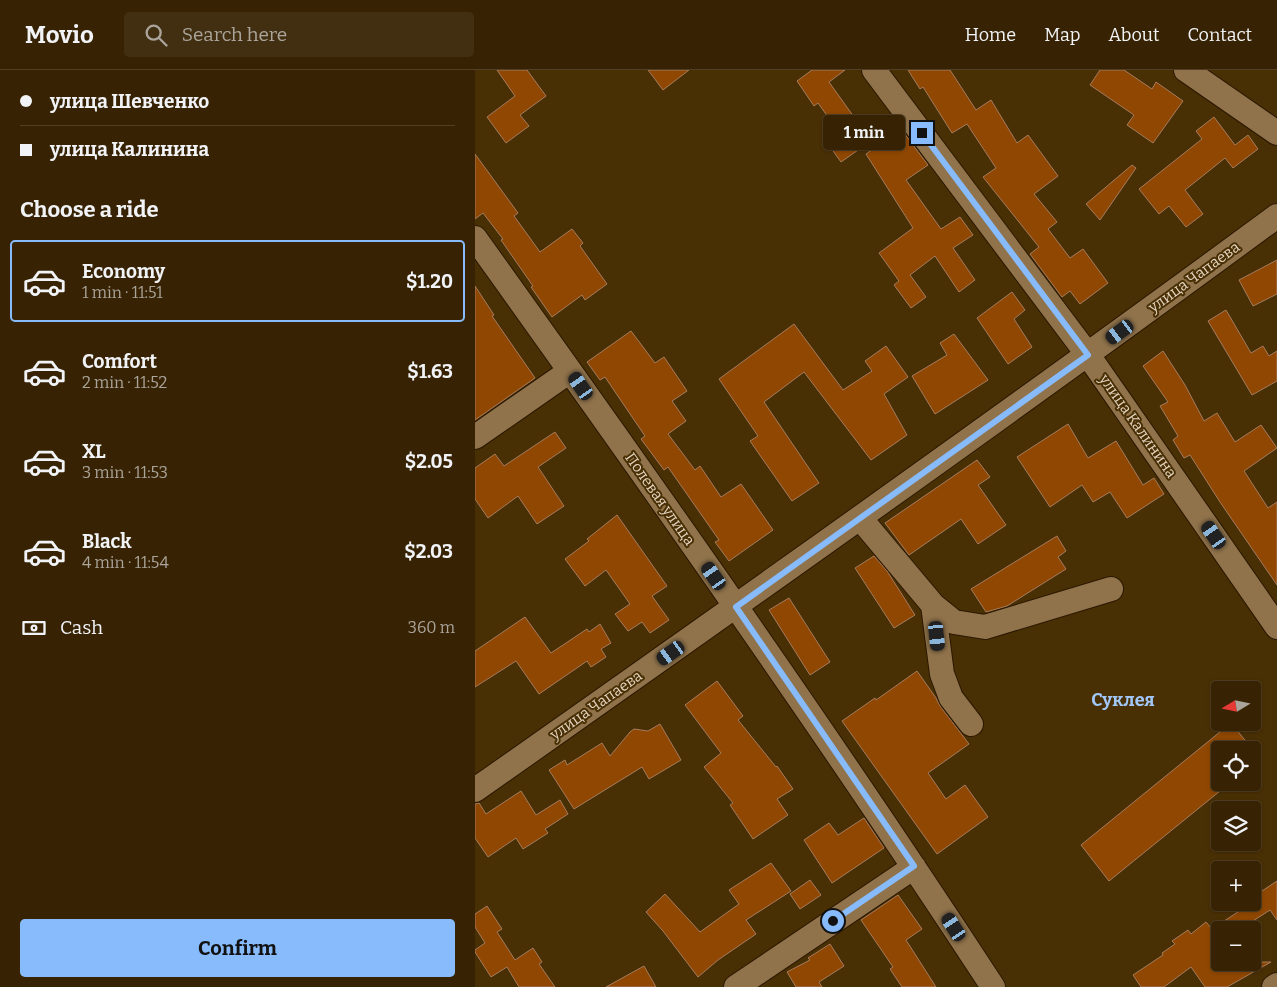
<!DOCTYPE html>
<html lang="en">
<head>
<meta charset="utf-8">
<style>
	body { margin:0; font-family:Bitter,serif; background:#422f12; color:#f1f3f6; height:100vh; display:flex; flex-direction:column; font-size:19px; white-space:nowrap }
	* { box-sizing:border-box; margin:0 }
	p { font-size:16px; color:#aaa49a }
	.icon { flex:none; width:28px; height:28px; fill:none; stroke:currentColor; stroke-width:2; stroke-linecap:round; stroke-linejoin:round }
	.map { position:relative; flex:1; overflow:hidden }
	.details { display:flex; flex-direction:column; background:#372303; width:475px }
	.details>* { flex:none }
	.top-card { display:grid; align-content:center; height:110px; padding:0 20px; background:#372303 }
	.needle { width:32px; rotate:260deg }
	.controls { position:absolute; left:736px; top:611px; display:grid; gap:10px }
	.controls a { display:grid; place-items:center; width:50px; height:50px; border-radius:5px; background:#372303; box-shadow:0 1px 4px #0004,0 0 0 1px #514025; font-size:25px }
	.end { position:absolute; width:22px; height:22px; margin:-11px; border:6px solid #87bbfb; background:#111; box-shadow:0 0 0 2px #111 }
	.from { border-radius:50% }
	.bubble { position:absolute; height:35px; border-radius:5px; background:#372303; box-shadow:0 1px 4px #0004,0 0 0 1px #514025; font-size:16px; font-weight:700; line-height:35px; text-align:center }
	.car { position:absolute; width:15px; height:30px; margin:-15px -8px; border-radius:6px; box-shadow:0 0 4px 1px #0007; background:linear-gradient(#222 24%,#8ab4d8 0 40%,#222 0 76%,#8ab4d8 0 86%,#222 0) }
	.top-card b { display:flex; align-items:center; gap:18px; height:48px; font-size:19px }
	.top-card b+b { border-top:1px solid #514025 }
	.top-card i { width:12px; height:12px; background:#f1f3f6 }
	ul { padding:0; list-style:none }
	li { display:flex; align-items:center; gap:15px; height:82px; margin:0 10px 8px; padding:0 10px; border:2px solid transparent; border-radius:5px }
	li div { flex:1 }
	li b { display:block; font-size:19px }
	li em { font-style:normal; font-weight:700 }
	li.current { border-color:#87bbfb }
	li>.icon { width:45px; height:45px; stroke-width:1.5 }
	h2 { padding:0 20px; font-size:22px; line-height:60px }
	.pay { display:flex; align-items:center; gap:12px; height:55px; padding:0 20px; font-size:19px }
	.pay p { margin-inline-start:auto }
	.button { display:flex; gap:10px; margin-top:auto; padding:10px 20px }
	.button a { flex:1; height:58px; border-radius:5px; background:#87bbfb; color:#111; font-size:20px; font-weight:700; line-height:58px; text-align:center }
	header { display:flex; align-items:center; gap:30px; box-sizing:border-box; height:70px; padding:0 25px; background:#372303; border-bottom:1px solid #514025 }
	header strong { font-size:24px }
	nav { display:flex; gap:28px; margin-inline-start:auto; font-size:18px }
	.search { width:350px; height:45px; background:#422f12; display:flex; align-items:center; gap:12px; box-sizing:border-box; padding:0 18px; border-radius:5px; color:#aaa49a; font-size:19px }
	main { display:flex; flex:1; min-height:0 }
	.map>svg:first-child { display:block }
	.building { fill:#8f4701; stroke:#a67c60 }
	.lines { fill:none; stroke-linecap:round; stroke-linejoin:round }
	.minor-casing { stroke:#2b1800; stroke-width:26 }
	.minor { stroke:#90734b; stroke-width:24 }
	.route { stroke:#87bbfb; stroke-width:6 }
	.labels { text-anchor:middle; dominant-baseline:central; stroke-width:4; stroke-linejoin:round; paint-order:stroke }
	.street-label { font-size:15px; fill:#e5d5c0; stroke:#492f04 }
	.quarter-label { font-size:18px; font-weight:bold; fill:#a1c7f8; stroke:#492f04 }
</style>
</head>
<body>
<header>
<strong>Movio</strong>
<div class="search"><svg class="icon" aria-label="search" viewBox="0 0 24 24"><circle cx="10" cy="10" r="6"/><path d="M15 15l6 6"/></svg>Search here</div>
<nav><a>Home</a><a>Map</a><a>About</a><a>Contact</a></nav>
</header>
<main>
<section class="details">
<div class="top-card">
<b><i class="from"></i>улица Шевченко</b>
<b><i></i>улица Калинина</b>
</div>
<h2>Choose a ride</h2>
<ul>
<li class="current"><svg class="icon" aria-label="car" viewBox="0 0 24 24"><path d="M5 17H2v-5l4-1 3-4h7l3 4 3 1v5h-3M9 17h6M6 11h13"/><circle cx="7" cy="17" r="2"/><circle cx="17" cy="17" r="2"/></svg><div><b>Economy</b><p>1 min · 11:51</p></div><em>$1.20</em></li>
<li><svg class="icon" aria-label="car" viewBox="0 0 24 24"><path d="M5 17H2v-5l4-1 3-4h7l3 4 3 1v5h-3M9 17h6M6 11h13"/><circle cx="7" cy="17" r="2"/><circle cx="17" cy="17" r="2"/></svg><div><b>Comfort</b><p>2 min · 11:52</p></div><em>$1.63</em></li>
<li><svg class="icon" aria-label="car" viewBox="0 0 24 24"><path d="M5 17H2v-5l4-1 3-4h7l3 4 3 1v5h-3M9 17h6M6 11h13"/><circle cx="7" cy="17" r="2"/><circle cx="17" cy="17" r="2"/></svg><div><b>XL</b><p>3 min · 11:53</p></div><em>$2.05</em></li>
<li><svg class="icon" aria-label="car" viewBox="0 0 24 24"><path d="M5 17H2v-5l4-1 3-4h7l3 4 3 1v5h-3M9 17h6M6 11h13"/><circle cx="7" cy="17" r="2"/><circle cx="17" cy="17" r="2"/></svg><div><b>Black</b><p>4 min · 11:54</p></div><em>$2.03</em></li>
</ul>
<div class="pay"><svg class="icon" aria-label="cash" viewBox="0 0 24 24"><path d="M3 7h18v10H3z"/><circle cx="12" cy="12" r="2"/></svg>Cash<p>360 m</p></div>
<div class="button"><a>Confirm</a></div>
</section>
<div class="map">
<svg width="802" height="917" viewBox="0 0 802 917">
	<rect width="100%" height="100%" fill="#492f04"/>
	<!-- building -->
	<path class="building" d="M22 0H52L71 26 45 45 54 56 31 73 12 47 40 26Z
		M173 0H214L188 20Z
		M337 0H370L354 12 396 71 366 92 353 74 366 65 343 33 339 36 322 11Z
		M433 0H475L501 40 516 30 542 73 553 65 583 106 559 124 582 152 573 159 595 188 608 179 633 213 605 234 595 221 587 227 555 184 564 177 508 107 521 98 492 54 477 63 448 17 445 19Z
		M625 0H649L677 19 681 12 708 31 678 73 652 55 659 45 615 15Z
		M739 47 760 75 773 65 783 79 758 98 750 88 710 120 728 144 711 157 694 136 684 144 664 119 727 69 721 61Z
		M426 59 453 95 431 110 466 159 485 147 498 165 478 178 500 210 484 222 460 186 435 205 451 227 436 238 419 215 424 211 404 183 438 158 391 84Z
		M0 84 43 143 39 146 65 182 97 159 108 173 105 176 132 214 110 230 107 225 77 247 56 217 58 216 26 170 28 169 8 143 0 149Z
		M657 95 661 98 625 150 611 134Z
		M802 190V224L778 236 764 210Z
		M0 216 19 245 17 246 60 308 0 350Z
		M537 222 550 240 539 249 557 277 533 294 502 248Z
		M751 240 776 283 788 276 794 286 802 281V311L777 325 733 251Z
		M319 254 368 320 397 301 390 291 411 276 433 307 409 324 432 365 396 390 329 302 289 332 344 413 317 431 275 371 283 366 244 309Z
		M156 261 180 293 189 287 212 321 197 331 211 351 193 364 220 400 225 396 246 427 266 414 298 460 254 491 240 472 244 470 193 397 189 400 166 369 170 366 130 307 125 310 112 292Z
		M479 264 513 310 460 344 437 306 472 285 465 273Z
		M688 281 710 315 729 351 742 343 760 372 786 355 802 378 769 401 793 438 802 432V515L745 432 715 385 709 388 698 370 703 366 685 336 693 332 668 296Z
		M593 354 613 388 641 371 668 415 679 408 689 424 652 448 635 422 618 432 607 415 575 437 542 387Z
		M80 362 91 378 63 397 89 436 62 454 43 426 13 448 0 429V398L20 384 29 396Z
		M502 390 515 407 503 415 531 455 503 474 486 449 434 485 410 453Z
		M142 445 192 516 177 526 194 550 175 563 167 552 153 561 140 544 155 534 131 500 110 516 90 489 114 471 112 469Z
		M582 466 591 481 583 487 591 499 532 536 511 542 496 519Z
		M399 486 412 501 440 545 419 558 380 498Z
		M314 528 355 592 335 605 294 540Z
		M50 547 76 583 112 559 114 562 125 554 136 573 126 579 131 587 116 597 112 591 64 624 41 591 0 617V581Z
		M442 601 461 628 465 636 494 674 453 703 471 729 490 715 513 747 462 784 367 651 400 628 401 630Z
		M242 611 268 646 263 650 301 697 302 696 318 719 302 729 313 745 278 769 255 735 258 733 229 697 246 683 210 635Z
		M756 653 778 680H745V721L634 811 606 775Z
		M185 654 206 690 174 709 167 697 99 739 74 700 90 690 92 695 127 673 135 686 155 662 159 659 173 661Z
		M46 721 61 745 85 730 93 744 70 759 73 763 48 779 41 768 13 787 0 768V734L4 733 11 744Z
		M389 748 409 778 357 813 329 770 354 753 363 765Z
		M296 793 316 821 271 850 281 864 243 890 223 907 188 861 171 842 190 824 225 862 264 834 254 820Z
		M335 810 346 825 325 839 315 824Z
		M802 811V850L795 840 764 860H745V892H796L752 917H730L716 897 689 917H666L658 905 688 885 687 883 700 874 697 871 713 860 716 864 731 852 737 859 778 832 786 826 784 823Z
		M423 825 447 859 431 870 461 917H427L415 899 418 897 386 850Z
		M12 836 27 859 22 862 40 890 58 878 67 892 64 894 80 917H44L32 897 16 907 0 882V880L10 873 0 857V844Z
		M355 874 369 896 344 912 347 917H321L312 902 335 890 333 888Z
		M169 896 181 917H131Z"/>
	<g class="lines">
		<defs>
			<path id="minor" d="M399 0 613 285 802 557
				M711 0 802 63
				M0 168C177 415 352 663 518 917
				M0 367 95 301
				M385 448 458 535 479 552 510 557 636 519
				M458 535 467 604 476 628 496 654
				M0 720C269 531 537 341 802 146
				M261 917 439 797
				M799 917 802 915"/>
		</defs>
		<!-- minor casing -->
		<use href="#minor" class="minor-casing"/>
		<!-- minor -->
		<use href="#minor" class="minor"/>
	</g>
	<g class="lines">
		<!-- route -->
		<path class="route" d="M358 851 439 796 261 537 613 285 447 63"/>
	</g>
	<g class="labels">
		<!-- street labels -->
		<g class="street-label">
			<text transform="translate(719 207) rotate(-36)">улица Чапаева</text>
			<text transform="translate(663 356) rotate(55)">улица Калинина</text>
			<text transform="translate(185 429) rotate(55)">Полевая улица</text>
			<text transform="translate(121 635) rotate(-35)">улица Чапаева</text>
		</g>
		<!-- quarter labels -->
		<g class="quarter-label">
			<text x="648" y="630">Суклея</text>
		</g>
	</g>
</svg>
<div class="controls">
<a><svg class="needle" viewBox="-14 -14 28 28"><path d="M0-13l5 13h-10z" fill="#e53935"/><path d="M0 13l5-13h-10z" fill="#aaa49a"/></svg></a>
<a><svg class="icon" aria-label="locate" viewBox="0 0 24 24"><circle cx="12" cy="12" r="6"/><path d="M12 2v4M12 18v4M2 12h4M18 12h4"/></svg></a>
<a><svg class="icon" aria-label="layers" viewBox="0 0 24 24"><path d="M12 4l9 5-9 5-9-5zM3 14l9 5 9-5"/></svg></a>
<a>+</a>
<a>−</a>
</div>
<i class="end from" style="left:358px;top:851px"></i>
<i class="end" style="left:447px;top:63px"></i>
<div class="bubble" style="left:348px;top:45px;width:82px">1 min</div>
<i class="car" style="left:645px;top:262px;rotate:234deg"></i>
<i class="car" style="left:106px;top:316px;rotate:325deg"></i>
<i class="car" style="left:739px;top:465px;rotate:325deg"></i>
<i class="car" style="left:239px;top:506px;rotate:325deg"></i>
<i class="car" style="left:462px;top:566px;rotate:174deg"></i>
<i class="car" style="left:196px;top:583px;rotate:235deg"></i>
<i class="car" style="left:479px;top:857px;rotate:327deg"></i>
</div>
</main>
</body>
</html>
